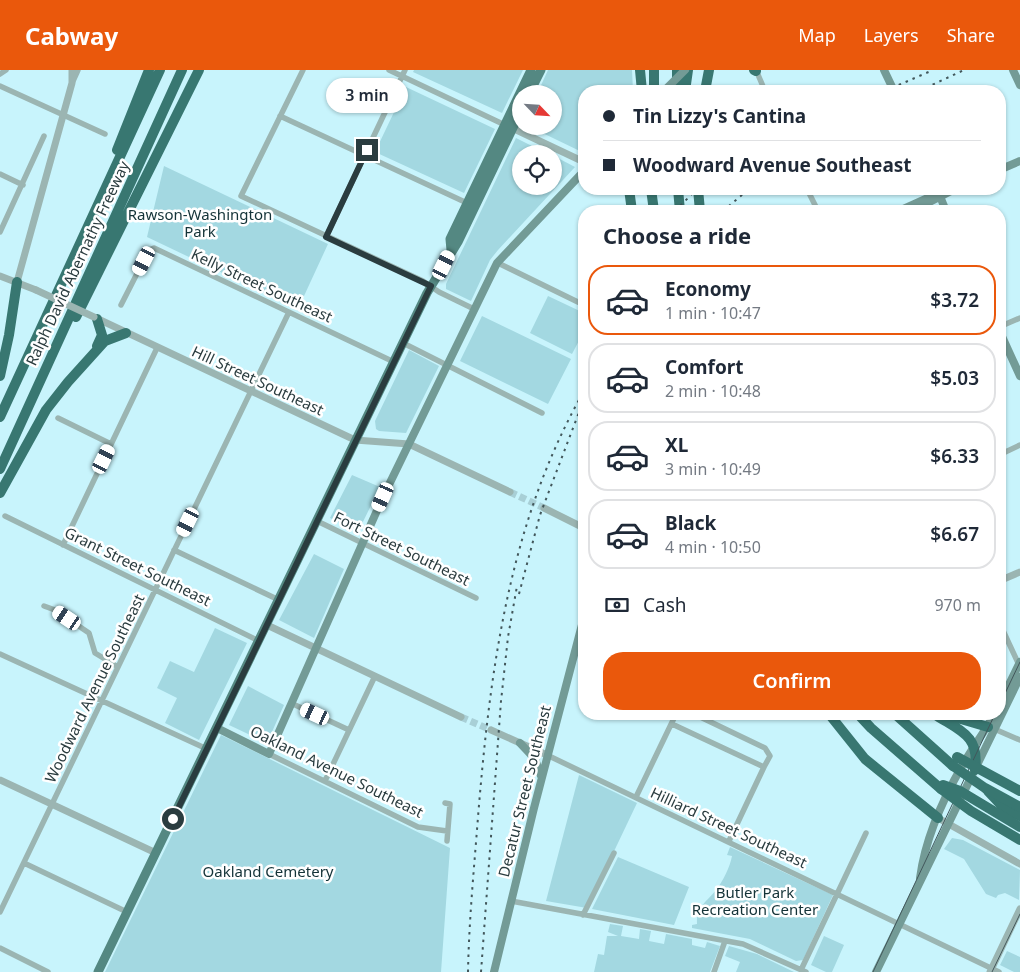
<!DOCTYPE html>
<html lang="en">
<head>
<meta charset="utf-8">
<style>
	body { margin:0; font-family:"Noto Sans",sans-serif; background:#f6f6f7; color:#1f2937; height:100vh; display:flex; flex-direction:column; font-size:19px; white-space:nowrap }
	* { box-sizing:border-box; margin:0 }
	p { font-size:16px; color:#747a83 }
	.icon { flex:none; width:28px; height:28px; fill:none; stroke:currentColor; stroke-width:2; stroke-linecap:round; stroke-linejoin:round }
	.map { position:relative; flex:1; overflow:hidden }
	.drawer { position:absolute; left:578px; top:135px; width:428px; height:515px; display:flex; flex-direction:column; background:#fff; border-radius:20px; box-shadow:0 1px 4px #0004 }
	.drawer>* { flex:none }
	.hud { position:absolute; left:578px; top:15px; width:428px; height:110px; border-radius:20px; box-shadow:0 1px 4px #0004; display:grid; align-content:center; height:110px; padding:0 25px; background:#fff }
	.needle { width:32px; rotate:115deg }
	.fabs { position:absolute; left:512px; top:15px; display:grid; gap:10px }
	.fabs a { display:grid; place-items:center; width:50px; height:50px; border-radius:50%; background:#fff; box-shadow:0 1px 4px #0004; font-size:25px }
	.end { position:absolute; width:22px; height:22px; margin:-11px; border:6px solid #2a3c3f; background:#fff; box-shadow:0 0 0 2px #fff }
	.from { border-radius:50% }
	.bubble { position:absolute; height:35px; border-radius:18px; background:#fff; box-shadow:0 1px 4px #0004; font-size:16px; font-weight:600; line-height:35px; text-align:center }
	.car { position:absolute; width:15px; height:30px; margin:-15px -8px; border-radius:6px; box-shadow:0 0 4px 1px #0007; background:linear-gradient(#fff 24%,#345 0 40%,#fff 0 76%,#345 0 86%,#fff 0) }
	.hud b { display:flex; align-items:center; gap:18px; height:48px; font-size:19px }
	.hud b+b { border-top:1px solid #e0e1e3 }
	.hud i { width:12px; height:12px; background:#1f2937 }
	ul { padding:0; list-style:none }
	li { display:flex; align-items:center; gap:15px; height:70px; margin:0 10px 8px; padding:0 15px; border:2px solid #e0e1e3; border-radius:20px }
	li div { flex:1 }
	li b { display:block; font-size:19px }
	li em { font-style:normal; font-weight:600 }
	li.active { border-color:#ea580c }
	li>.icon { width:45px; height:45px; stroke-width:1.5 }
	h2 { padding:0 25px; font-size:22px; line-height:60px }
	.pay { display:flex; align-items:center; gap:12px; height:55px; padding:0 25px; font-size:19px }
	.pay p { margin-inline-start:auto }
	.button { display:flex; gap:10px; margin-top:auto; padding:10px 25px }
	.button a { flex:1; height:58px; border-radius:20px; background:#ea580c; color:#fff; font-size:20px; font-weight:600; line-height:58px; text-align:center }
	header { display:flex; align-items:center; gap:30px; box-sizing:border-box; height:70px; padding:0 25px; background:#ea580c; color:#fff }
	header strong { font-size:24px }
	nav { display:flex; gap:28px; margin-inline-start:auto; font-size:18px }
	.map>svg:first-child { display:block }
	.green { fill:#a3d8e1 }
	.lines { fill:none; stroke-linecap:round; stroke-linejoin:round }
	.tertiary-tunnel { stroke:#a8cfd6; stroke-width:7; stroke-dasharray:7 3.5; stroke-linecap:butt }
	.minor { stroke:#9bb5b2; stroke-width:5.5 }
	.tertiary { stroke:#9bb5b2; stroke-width:7 }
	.secondary { stroke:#739b96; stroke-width:8 }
	.primary { stroke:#548882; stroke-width:9 }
	.motorway { stroke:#387771; stroke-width:10 }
	.tram { stroke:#42575b; stroke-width:1 }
	.rail { stroke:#42575b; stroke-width:2; stroke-dasharray:2.5 5; stroke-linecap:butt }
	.tertiary-bridge { stroke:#9bb5b2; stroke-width:7 }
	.secondary-bridge { stroke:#739b96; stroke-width:8 }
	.motorway-bridge { stroke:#387771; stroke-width:10 }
	.route { stroke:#2a3c3f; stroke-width:6 }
	.labels { text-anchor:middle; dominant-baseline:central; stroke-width:5; stroke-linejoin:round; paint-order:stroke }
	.park-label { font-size:15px; fill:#143338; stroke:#fff }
	.street-label { font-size:15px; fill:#2a3c3f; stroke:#fff }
</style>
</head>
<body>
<header>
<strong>Cabway</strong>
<nav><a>Map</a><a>Layers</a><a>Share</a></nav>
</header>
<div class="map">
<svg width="1020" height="902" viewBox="0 0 1020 902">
	<rect width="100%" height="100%" fill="#c8f4fc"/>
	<!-- green -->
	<path class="green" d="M414 0H523L502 43 413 2Z
		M548 0H632L633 21H584V83L528 56H554V24H537Z
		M406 17 495 59 464 123 375 82Z
		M516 68 548 84H521V116H554V86L575 97 498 180 490 190 471 231 446 219V214Z
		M164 96 328 174 298 239 147 167Z
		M548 226 584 243V261L572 284 530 263Z
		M482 246 571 289 548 334 460 291Z
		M409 280 439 296 406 363 379 361 376 359 375 351Z
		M352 405 380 417 358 462 330 448Z
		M314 484 344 499 314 568 279 550Z
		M215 558 247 573 199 670 165 653 177 628 157 618 170 591 194 602Z
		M248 616 284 635 267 673 229 655Z
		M221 665 450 778 441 902H105Z
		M579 705 637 733 587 838 546 831Z
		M952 768 963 770 1020 800 1019 830 1005 823 998 825 996 828 986 824 964 789 944 779Z
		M730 777 833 825 803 890 796 891 750 869 692 858V855L697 854C696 836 707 832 716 820 723 811 730 797 732 786L727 785Z
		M618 787 689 817 674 855 592 839Z
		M610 854 623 856 621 866 639 869 640 859 651 861 649 871 664 874 666 864 692 869V875L705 878 707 872 720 876 710 902H594L598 884 604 885 607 866H618L608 862Z
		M824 866 844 875 832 902H826L811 895Z
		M729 876 757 884 794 902H736L740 892 725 886Z
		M1007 881 1020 887V902H1014L1000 895Z"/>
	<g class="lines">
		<!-- tertiary-tunnel -->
		<path class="tertiary-tunnel" d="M510 422 544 438
			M461 647 491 660"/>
		<!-- minor -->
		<path class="minor" d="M303 0 241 126 423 211 439 222 474 239
			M389 0 505 55
			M756 0 765 21
			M0 4 6 0
			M73 11 78 0
			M0 16 105 64
			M280 46 467 133
			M0 104 23 115
			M807 119 818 141
			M0 162 44 66
			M326 167 405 0
			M498 193 584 235
			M121 235 149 180 154 178 394 292
			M999 257 1020 248
			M403 273 542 343
			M58 348 111 374
			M999 385 1020 375
			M5 446 259 571
			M317 451 476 528
			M63 475 157 278
			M174 480 279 530
			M44 536 55 540 89 563 95 583 118 597
			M999 552 1020 597
			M0 584 207 679
			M293 634 349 660
			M966 644 975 647
			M672 654 764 697 770 686 765 678 694 644
			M992 658 1020 670
			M269 684 418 757 447 761
			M547 685 999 902
			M325 711 375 606
			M636 727 676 644
			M445 733 450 734 447 771
			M729 771 764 697
			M24 793 127 842
			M511 831 743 874 806 902
			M0 842 289 242
			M583 845 614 783
			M0 878 48 902
			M801 900 866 763
			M714 902 725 871"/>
		<!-- tertiary -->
		<path class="tertiary" d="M510 57 584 92
			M0 206 36 220
			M17 212 72 13V0
			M96 248 355 370 409 374 510 422
			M544 438 584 458
			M999 511 1020 502
			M267 555 461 647
			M491 660 547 685
			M0 710 156 783
			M938 748 1020 794
			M990 902 1020 839"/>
		<!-- secondary -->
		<path class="secondary" d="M884 0 894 21
			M1013 0 1020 15
			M999 100 1020 91
			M937 119 946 141
			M899 141 930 127 940 126
			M912 141 955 119
			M999 260 1020 306
			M999 635 1020 592
			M217 658 269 684 383 427 497 193 584 101
			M520 673 535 689 541 706
			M920 808C925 770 943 729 962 696 972 678 985 662 994 644
			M494 902 534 738 584 547
			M876 902 1020 607"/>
		<!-- primary -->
		<path class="primary" d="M529 24 541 0
			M451 180 450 169 531 0
			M98 902 427 223 458 172 521 41"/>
		<!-- motorway -->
		<path class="motorway" d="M640 0 642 21
			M654 0V21
			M677 0V21
			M754 0 756 1
			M685 21 688 0
			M705 21 709 0
			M117 80 149 0
			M629 119 632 141
			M651 119 654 141
			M678 119 680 141
			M698 119 700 141
			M76 247 199 0
			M97 276 102 265 97 249
			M0 306 9 265 17 212
			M0 347 160 0
			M0 399 182 0
			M0 423 46 340 68 312 105 271 126 263
			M829 644 865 689 938 748
			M858 644 871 658 941 719
			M895 644 953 696
			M934 644C960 661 980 665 975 700
			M944 644 988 657
			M988 721 1004 738 1020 746"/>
		<!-- tram -->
		<path class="tram" d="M999 636 1020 592
			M873 902 995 644
			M992 902 1020 844"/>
		<!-- rail -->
		<path class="rail" d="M885 21 933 0
			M919 21 964 0
			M675 141 697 119
			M723 141 749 119
			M519 524 540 445 581 337
			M468 902C469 850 474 799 478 747 490 600 509 452 584 321
			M481 902 501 631 508 567 517 516"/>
		<!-- tertiary-bridge -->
		<path class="tertiary-bridge" d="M36 220 94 247"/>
		<!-- secondary-bridge -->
		<path class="secondary-bridge" d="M664 21 685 0"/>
		<!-- motorway-bridge -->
		<path class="motorway-bridge" d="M957 687 1020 721
			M953 696 985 718 1020 737
			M943 715 960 721 1020 757
			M941 719 971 741 1020 770"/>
	</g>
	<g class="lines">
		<!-- route -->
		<path class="route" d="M173 749 431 216 326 167 367 80"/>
	</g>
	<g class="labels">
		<!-- park labels -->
		<g class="park-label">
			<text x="200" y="144">Rawson-Washington<tspan x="200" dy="17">Park</tspan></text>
			<text x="268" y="801">Oakland Cemetery</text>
			<text x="755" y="822">Butler Park<tspan x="755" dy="17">Recreation Center</tspan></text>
		</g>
		<!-- street labels -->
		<g class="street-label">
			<text transform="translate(77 193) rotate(-65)">Ralph David Abernathy Freeway</text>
			<text transform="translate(262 215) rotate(25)">Kelly Street Southeast</text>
			<text transform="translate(258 310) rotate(25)">Hill Street Southeast</text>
			<text transform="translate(402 478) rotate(26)">Fort Street Southeast</text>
			<text transform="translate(138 496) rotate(26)">Grant Street Southeast</text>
			<text transform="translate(94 618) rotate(-64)">Woodward Avenue Southeast</text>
			<text transform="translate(337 701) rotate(26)">Oakland Avenue Southeast</text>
			<text transform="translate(524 721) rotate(-76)">Decatur Street Southeast</text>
			<text transform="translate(729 757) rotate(25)">Hilliard Street Southeast</text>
		</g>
	</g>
</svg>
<div class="fabs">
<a><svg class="needle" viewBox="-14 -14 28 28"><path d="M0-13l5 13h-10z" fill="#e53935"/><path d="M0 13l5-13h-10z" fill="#747a83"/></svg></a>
<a><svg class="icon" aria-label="locate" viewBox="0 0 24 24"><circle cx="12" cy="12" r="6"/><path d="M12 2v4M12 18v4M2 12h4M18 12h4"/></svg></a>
</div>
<i class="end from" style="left:173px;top:749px"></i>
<i class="end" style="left:367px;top:80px"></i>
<div class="bubble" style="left:326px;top:8px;width:82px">3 min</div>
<i class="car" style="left:144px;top:191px;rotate:207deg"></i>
<i class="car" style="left:444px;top:195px;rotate:26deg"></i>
<i class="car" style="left:104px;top:389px;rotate:26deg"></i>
<i class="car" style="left:383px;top:427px;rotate:204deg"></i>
<i class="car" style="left:188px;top:452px;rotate:206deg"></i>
<i class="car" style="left:67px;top:548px;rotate:304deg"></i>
<i class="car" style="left:315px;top:644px;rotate:295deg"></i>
<div class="hud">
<b><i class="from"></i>Tin Lizzy's Cantina</b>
<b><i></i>Woodward Avenue Southeast</b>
</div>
<section class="drawer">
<h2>Choose a ride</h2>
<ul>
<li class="active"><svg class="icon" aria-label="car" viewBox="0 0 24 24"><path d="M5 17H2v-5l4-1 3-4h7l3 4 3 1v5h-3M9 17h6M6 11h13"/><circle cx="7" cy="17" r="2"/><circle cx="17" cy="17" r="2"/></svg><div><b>Economy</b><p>1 min · 10:47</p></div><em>$3.72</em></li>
<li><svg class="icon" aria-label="car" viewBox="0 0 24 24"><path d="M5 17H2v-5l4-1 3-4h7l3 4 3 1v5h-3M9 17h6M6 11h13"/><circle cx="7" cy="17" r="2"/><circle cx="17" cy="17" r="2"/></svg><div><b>Comfort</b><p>2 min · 10:48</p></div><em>$5.03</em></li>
<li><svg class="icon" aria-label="car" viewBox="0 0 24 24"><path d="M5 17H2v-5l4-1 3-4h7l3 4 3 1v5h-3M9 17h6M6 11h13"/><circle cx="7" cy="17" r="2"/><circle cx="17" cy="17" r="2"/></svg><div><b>XL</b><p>3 min · 10:49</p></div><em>$6.33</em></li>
<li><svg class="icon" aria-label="car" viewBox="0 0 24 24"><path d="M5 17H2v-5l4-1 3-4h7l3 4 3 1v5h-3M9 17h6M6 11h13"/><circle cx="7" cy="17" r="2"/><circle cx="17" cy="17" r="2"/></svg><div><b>Black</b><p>4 min · 10:50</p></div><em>$6.67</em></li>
</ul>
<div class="pay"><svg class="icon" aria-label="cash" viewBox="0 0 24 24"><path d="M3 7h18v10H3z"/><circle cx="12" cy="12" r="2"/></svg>Cash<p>970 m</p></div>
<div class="button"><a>Confirm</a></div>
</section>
</div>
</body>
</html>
